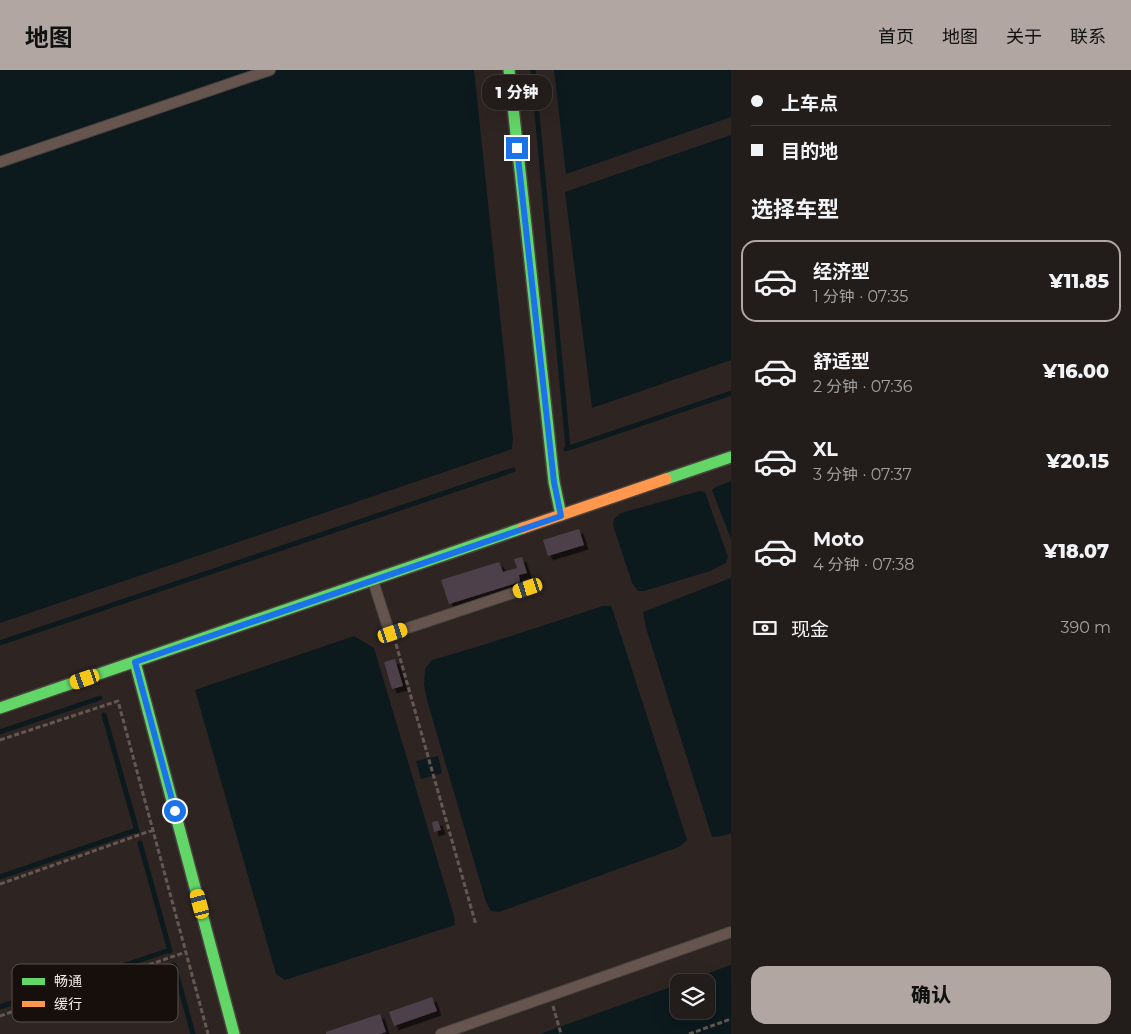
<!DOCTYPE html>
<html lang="zh">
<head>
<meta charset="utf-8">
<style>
	body { margin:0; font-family:Montserrat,"Noto Sans SC",sans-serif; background:#2e2927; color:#f1f3f6; height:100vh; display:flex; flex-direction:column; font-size:19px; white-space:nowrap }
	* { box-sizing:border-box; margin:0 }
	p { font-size:16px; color:#a2a1a2 }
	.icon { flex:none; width:28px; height:28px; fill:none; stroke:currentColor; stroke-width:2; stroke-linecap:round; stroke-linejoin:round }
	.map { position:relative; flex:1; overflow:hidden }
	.details { display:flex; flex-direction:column; background:#221c1a; width:400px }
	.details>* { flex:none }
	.top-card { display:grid; align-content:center; height:110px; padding:0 20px; background:#221c1a }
	.tools { position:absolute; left:670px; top:904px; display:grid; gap:10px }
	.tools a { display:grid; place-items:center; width:45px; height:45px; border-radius:10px; background:#221c1a; box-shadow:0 5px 20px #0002,0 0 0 1px #3f3a39; font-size:25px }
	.end { position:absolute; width:22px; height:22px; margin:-11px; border:6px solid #1a73e8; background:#fff; box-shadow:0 0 0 2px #fff }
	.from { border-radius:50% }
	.bubble { position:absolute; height:35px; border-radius:15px; background:#221c1a; box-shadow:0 5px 20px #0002,0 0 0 1px #3f3a39; font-size:16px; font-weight:800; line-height:35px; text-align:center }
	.car { position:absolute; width:15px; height:30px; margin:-15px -8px; border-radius:6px; box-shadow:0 0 4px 1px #0007; background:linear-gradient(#f5c518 24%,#345 0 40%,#f5c518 0 76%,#345 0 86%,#f5c518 0) }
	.top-card b { display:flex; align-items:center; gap:18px; height:48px; font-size:19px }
	.top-card b+b { border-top:1px solid #3f3a39 }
	.top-card i { width:12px; height:12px; background:#f1f3f6 }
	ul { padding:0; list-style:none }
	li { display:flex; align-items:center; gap:15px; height:82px; margin:0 10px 8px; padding:0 10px; border:2px solid transparent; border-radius:15px }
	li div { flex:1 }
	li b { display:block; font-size:19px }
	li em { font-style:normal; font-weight:800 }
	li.on { border-color:#b1a6a2 }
	li>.icon { width:45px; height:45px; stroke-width:1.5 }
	h2 { padding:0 20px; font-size:22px; line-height:60px }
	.pay { display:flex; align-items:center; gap:12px; height:55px; padding:0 20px; font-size:19px }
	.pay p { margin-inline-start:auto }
	.cta { display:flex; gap:10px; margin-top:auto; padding:10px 20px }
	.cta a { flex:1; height:58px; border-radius:15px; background:#b1a6a2; color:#111; font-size:20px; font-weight:800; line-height:58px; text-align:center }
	header { display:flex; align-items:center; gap:30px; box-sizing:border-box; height:70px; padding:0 25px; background:#b1a6a2; color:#111 }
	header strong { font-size:24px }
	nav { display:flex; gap:28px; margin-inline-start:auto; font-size:18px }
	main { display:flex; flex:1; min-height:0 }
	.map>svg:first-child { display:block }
	.water { fill:#0c191d }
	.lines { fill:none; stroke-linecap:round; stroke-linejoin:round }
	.stream { stroke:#0c191d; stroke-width:5 }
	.building { fill:#4e414b; filter:url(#shadow) }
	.lane-casing { stroke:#49423e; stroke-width:12 }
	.fast-casing { stroke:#49423e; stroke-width:14 }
	.slow-casing { stroke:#49423e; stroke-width:14 }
	.path { stroke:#655853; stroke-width:3; stroke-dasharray:5 2.5; stroke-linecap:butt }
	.lane { stroke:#66544e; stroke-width:10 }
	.fast { stroke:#63d668; stroke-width:11 }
	.slow { stroke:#ff974d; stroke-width:11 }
	.route { stroke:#1a73e8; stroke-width:6 }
	.key { fill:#160f0b; stroke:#5a514d; stroke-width:1 }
	.key-label { font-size:14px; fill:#f8ece7 }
</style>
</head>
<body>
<header>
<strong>地图</strong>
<nav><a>首页</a><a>地图</a><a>关于</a><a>联系</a></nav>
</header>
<main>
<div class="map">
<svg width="731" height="964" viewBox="0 0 731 964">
	<defs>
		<filter id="shadow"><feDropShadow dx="4.5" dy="4.5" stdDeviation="0" flood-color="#0009"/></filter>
	</defs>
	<rect width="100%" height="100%" fill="#2e2522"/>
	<!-- water -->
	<path class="water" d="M0 0H252L0 87Z
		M278 0H474L513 369 512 379 0 553V97Z
		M554 0H731V47L566 104Z
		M731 65V290L592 338 565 122Z
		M731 411V469L712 420 716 417Z
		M700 421 705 422 728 487 726 493 710 501 644 521H638L632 513 613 455 614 449 621 443Z
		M731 508V763L722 766 712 767 646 558 643 542Z
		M603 536H611L614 544 687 770 679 777 499 842 491 841 486 832 427 630 424 615 425 599 432 590 480 576Z
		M354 566 374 578 454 846 455 855 285 910 276 904 195 620Z
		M438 686 442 703 421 709 416 691Z
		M731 895V964H540L679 914V940H706V912H683Z"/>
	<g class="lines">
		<!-- stream -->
		<path class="stream" d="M533 0 568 378
			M566 379 731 323
			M0 573 513 400
			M104 645 137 761
			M0 662 100 628
			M140 773 170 881
			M0 807 136 760
			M174 895 193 964
			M0 937 170 880"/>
	</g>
	<!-- building -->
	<path class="building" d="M579 459 584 475 548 486 543 470Z
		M522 487 527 503 519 505 520 512 449 534 441 510 499 492 503 502 517 498 514 489Z
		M395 589 403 616 392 619 384 592Z
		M438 751 441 760 434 762 432 752Z
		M432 927 437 941 394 956 389 942Z
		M380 944 386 962 380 964H326V962Z"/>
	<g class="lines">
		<defs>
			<path id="lane" d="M0 92 270 0
				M373 511 390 564 528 518
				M441 964 731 862"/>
			<path id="fast" d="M509 0 554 412 561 445
				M666 409 731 387
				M135 592 234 964
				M0 638 523 458"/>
			<path id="slow" d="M523 458 666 409"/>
		</defs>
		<!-- lane casing -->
		<use href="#lane" class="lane-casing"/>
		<!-- fast casing -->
		<use href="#fast" class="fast-casing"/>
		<!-- slow casing -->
		<use href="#slow" class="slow-casing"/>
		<!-- path -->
		<path class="path" d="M396 574 476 855
			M0 670 118 631 208 964
			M0 814 153 760
			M553 936 561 964
			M0 946 186 882
			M689 964 731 949"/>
		<!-- lane -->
		<use href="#lane" class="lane"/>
		<!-- fast -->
		<use href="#fast" class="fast"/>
		<!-- slow -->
		<use href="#slow" class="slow"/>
	</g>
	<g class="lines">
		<!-- route -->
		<path class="route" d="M175 741 135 592 561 446 554 412 517 78"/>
	</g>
	<!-- legend -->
	<rect x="12" y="894" width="166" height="58" rx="8" class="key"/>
	<rect x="22" y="908" width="23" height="7" fill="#63d668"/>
	<rect x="22" y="931" width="23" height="6" fill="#ff974d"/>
	<g class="key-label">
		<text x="54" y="916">畅通</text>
		<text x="54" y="939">缓行</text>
	</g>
</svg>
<div class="tools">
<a><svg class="icon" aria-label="layers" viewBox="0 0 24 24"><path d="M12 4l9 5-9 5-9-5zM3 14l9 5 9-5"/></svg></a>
</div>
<i class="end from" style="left:175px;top:741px"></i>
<i class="end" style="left:517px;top:78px"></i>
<div class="bubble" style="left:482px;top:5px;width:70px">1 分钟</div>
<i class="car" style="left:528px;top:518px;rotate:252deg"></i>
<i class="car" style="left:393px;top:563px;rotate:72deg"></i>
<i class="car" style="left:85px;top:609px;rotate:251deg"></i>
<i class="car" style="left:200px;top:834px;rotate:345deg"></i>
</div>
<section class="details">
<div class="top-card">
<b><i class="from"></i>上车点</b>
<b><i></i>目的地</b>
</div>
<h2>选择车型</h2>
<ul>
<li class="on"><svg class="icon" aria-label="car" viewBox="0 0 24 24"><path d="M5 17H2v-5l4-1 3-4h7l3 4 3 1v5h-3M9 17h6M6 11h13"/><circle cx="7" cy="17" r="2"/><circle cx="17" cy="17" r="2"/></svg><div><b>经济型</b><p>1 分钟 · 07:35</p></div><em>¥11.85</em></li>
<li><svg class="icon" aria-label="car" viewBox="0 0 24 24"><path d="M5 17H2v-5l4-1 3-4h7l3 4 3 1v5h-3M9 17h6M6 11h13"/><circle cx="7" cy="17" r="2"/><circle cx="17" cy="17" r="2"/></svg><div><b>舒适型</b><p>2 分钟 · 07:36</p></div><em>¥16.00</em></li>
<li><svg class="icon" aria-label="car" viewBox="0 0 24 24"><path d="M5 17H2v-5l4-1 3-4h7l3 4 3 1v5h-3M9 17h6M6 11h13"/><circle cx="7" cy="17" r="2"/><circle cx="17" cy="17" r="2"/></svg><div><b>XL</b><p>3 分钟 · 07:37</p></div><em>¥20.15</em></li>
<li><svg class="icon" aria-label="car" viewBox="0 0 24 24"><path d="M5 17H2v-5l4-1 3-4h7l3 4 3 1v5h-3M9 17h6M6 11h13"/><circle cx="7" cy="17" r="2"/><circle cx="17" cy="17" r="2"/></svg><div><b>Moto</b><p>4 分钟 · 07:38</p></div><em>¥18.07</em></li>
</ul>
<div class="pay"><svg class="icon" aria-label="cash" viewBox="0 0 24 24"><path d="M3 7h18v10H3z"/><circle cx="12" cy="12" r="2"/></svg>现金<p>390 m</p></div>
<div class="cta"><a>确认</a></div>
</section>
</main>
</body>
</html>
